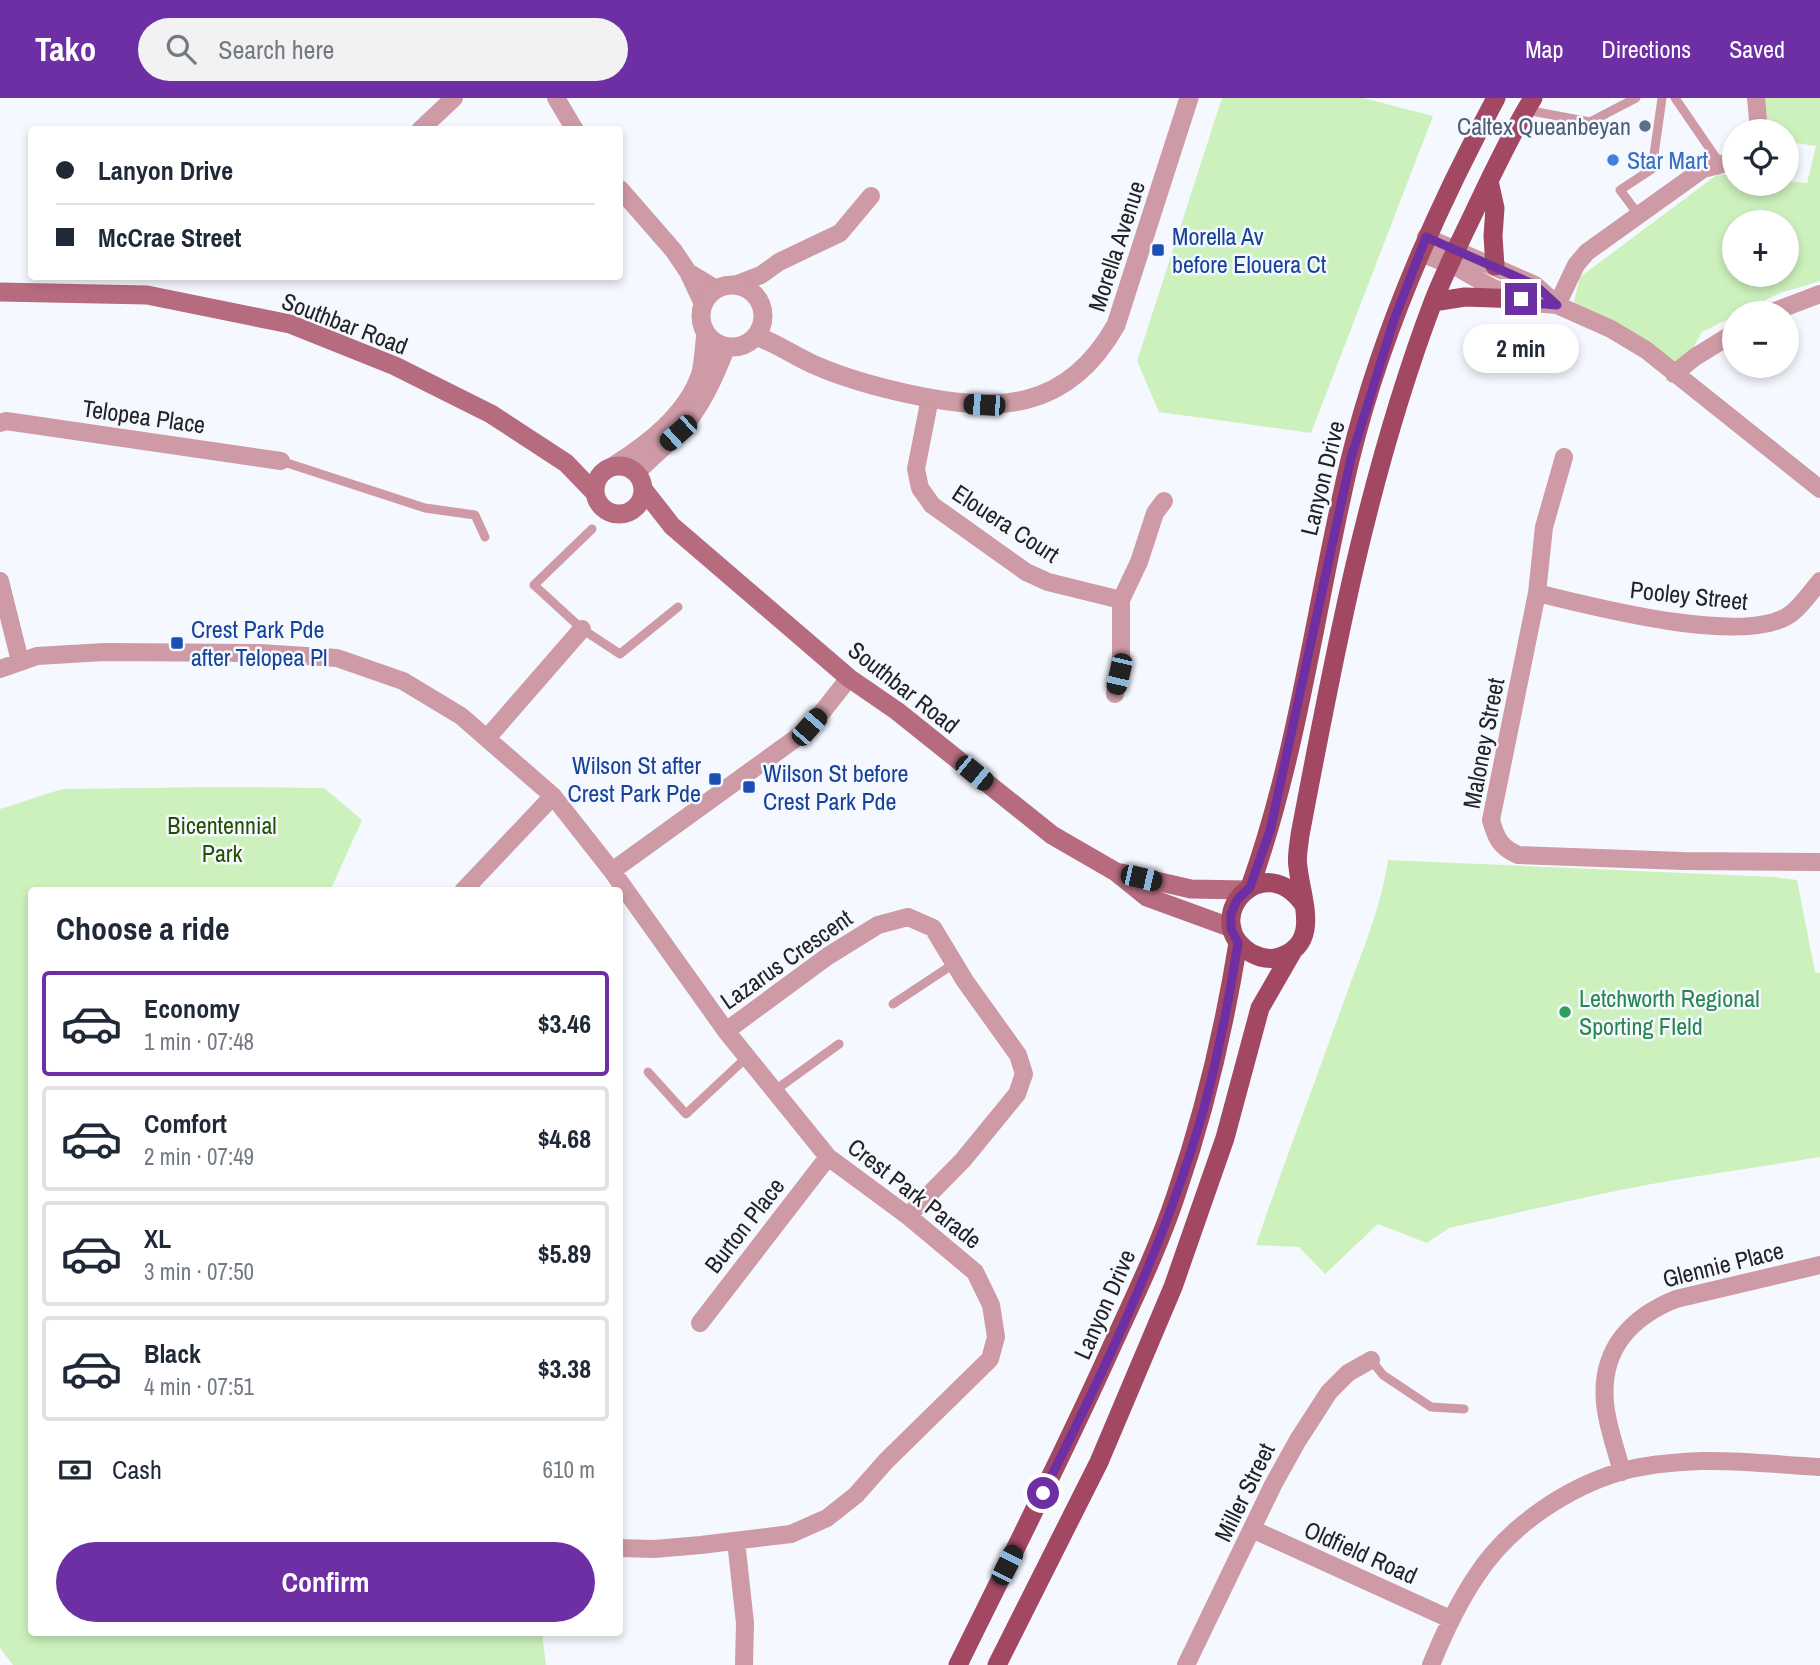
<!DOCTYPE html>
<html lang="en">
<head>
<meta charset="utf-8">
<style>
	body { margin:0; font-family:"Archivo Narrow",sans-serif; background:#f2f2f3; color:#1f2937; height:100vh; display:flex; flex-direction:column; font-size:26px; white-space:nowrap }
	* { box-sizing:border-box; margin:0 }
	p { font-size:23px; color:#747a83 }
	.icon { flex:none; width:38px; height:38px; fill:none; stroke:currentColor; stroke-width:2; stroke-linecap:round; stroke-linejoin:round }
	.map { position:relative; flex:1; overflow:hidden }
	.drawer { position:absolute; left:28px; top:789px; width:595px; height:749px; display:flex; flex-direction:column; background:#fff; border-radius:7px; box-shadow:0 4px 10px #0003 }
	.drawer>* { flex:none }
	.guide { position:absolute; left:28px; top:28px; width:595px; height:154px; border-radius:7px; box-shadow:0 4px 10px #0003; display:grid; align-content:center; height:154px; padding:0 28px; background:#fff }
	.buttons { position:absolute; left:1722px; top:21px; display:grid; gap:14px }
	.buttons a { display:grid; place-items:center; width:77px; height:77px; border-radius:50%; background:#fff; box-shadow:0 4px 10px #0003; font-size:35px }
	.end { position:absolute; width:32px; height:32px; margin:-16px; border:9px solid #6f2fa4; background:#fff; box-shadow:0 0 0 4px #fff }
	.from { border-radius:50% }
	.bubble { position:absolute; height:49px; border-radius:24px; background:#fff; box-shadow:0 4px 10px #0003; font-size:23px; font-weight:700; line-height:49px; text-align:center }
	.car { position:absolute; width:21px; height:42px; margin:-21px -10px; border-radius:9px; box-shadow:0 0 5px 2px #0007; background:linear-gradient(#222 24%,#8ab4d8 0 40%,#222 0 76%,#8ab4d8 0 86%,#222 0) }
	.guide b { display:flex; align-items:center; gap:24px; height:66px; font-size:26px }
	.guide b+b { border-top:2px solid #e0e1e3 }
	.guide i { width:18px; height:18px; background:#1f2937 }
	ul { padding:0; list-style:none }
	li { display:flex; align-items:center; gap:21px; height:105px; margin:0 14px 10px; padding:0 14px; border:4px solid #e0e1e3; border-radius:7px }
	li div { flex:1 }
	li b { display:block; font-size:26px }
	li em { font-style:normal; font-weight:700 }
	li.on { border-color:#6f2fa4 }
	li>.icon { width:63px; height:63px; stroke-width:1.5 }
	h2 { padding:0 28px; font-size:32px; line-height:84px }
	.pay { display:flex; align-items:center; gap:18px; height:77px; padding:0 28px; font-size:26px }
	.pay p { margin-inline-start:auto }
	.button { display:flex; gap:14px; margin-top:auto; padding:14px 28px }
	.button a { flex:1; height:80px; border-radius:42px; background:#6f2fa4; color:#fff; font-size:28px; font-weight:700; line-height:80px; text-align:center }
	header { display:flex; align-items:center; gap:42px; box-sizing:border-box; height:98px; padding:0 35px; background:#6f2fa4; color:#fff }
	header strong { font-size:33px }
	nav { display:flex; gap:38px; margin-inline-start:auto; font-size:24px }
	.search { width:490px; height:63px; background:#f2f2f3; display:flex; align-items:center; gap:18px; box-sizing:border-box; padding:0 24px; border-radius:38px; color:#747a83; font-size:26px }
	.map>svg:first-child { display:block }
	.green { fill:#cdf1bd; fill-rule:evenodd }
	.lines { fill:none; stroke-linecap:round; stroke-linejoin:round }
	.service { stroke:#ce9aa5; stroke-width:9 }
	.minor { stroke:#ce9aa5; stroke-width:18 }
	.tertiary { stroke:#ce9aa5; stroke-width:19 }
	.secondary { stroke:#b66b7e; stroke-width:19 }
	.primary { stroke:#a24862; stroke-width:19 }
	.route { stroke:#6f2fa4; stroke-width:9 }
	.service-dot { fill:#5c6f8a; stroke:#f5f8fe; stroke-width:2.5 }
	.shop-dot { fill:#3f7fe0; stroke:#f5f8fe; stroke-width:2.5 }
	.transit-dot { fill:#1a4fb4; stroke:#f5f8fe; stroke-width:2.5 }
	.leisure-dot { fill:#2e9e5b; stroke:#f5f8fe; stroke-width:2.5 }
	.labels { text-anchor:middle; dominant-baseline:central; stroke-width:5; stroke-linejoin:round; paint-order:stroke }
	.service-label { font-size:24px; fill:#4e5e75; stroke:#f5f8fe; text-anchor:end }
	.shop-label { font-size:24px; fill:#366cbe; stroke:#f5f8fe; text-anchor:start }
	.transit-label { font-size:24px; fill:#164399; stroke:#f5f8fe; text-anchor:start }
	.street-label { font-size:24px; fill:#212326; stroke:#f5f8fe }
	.park-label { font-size:24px; fill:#245101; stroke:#f5f8fe }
	.leisure-label { font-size:24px; fill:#27864d; stroke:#f5f8fe; text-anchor:start }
</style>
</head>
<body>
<header>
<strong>Tako</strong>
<div class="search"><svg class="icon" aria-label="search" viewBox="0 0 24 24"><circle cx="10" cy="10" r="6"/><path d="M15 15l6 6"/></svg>Search here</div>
<nav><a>Map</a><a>Directions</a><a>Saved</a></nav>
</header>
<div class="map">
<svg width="1820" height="1567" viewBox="0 0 1820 1567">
	<rect width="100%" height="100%" fill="#f5f8fe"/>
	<!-- green -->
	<path class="green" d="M1222 0H1363L1433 18 1311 335 1159 314 1137 263Z
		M1761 0H1820V183L1780 195 1739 215H1734V218L1702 234 1679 274 1574 204 1580 179 1718 76 1734 78V86H1787V83L1807 85 1816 48 1787 44V33H1769ZM1734 124H1787V177H1734Z
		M222 689 324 690 362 722 330 793H32V1535H542L546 1567H13L0 1550V711L62 691Z
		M1388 762 1775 779 1797 782 1815 874 1820 875V1059C1755 1070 1690 1078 1626 1091 1566 1103 1508 1117 1449 1130L1427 1145 1378 1126 1325 1176 1299 1149 1256 1147C1284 1064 1316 982 1345 900 1362 854 1381 810 1388 762Z"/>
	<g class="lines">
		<!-- service -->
		<path class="service" d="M1675 0 1721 67
			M1526 12 1590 24 1636 0
			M1638 116 1620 92 1652 71 1662 0
			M281 363 425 410 475 417 485 439
			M592 431 534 487 582 531 620 556 678 509
			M893 906 955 865
			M648 974 686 1016 747 959
			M774 993 839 946
			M1371 1262 1383 1277 1431 1309 1464 1311"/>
		<!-- minor -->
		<path class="minor" d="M556 0 575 32
			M1756 0 1759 33
			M420 32 454 0
			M620 91 674 153 688 174 703 206
			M1426 139 1535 187 1557 207 1611 231 1646 252 1820 391
			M1420 155 1458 170 1493 190 1521 201 1532 205 1557 207
			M688 174 716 191
			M735 187 761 177 779 164 840 135 871 98
			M1557 207 1576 167 1587 154 1703 71 1734 63
			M1770 215 1820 196
			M1674 276 1695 259 1734 235
			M930 300 916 371 920 390 932 407 1026 474 1048 484 1121 502
			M0 325 6 323 281 363
			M1564 359 1544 429 1537 495 1491 722C1496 740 1500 749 1518 757L1683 763 1820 764
			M0 483 20 563
			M1537 495C1591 508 1748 550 1792 515 1802 507 1812 493 1820 483
			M0 571 37 558 104 554 260 555 337 560 403 583 461 618 553 698 612 773 726 933 828 1059 908 1118 975 1174 991 1207 996 1239 990 1261 886 1363 856 1397 827 1420 791 1436 701 1447 654 1451 620 1450
			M1115 596 1121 561V502L1139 464 1155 415 1164 403
			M488 639 582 531
			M612 773 799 638 823 613 849 580
			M463 793 553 698
			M726 933 828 858 878 827 908 819 933 830 965 883 1018 957 1024 976 1017 996 963 1062 908 1118
			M700 1225 828 1059
			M1622 1374C1616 1351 1607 1328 1605 1305 1600 1252 1631 1219 1676 1201L1820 1167
			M1252 1431 1450 1521
			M736 1443 745 1525 744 1567
			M1186 1567 1273 1387 1298 1342 1329 1294 1348 1275 1371 1262
			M1431 1567C1444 1535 1458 1505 1477 1477 1509 1428 1567 1389 1623 1373 1648 1366 1676 1364 1702 1363 1741 1362 1781 1367 1820 1369"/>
		<!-- tertiary -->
		<path class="tertiary" d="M701 218a31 31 0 1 1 62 0a31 31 0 1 1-62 0Z
			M756 238C778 246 796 259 817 268 847 281 877 289 909 296 997 315 1067 314 1116 227L1189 0
			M615 367C648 346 686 317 700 278 704 266 704 249 706 235
			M636 375C649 361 664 349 677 336 700 311 714 280 726 249"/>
		<!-- secondary -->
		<path class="secondary" d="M0 194 147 197 290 226 395 268 491 316 566 365 594 394
			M595 392a24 24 0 1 1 48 0a24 24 0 1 1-48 0Z
			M643 391 672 428 849 580 897 613 1052 737 1116 774 1147 799 1232 830
			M1121 775 1191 791 1246 792"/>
		<!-- primary -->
		<path class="primary" d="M1489 83 1495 110 1493 138 1495 168
			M1433 204 1465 199 1521 201
			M1250 789C1299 652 1316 504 1350 362 1381 235 1434 115 1496 0
			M1304 807C1264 750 1204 816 1244 850 1253 858 1267 863 1279 859 1322 846 1301 800 1298 769 1296 759 1299 747 1300 737 1334 557 1368 376 1433 204 1446 171 1462 140 1477 108 1494 72 1512 34 1533 0
			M958 1567C1010 1461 1064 1355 1112 1248 1135 1198 1159 1148 1176 1097 1205 1013 1224 932 1238 845
			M997 1567 1099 1364 1173 1189 1225 1040 1260 910 1294 851"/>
	</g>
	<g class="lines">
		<!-- route -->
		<path class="route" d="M1043 1395C1102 1277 1161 1154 1199 1027 1217 967 1228 907 1238 845L1231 831V816L1237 802 1250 789 1270 733 1351 360 1394 222 1426 139 1535 187 1557 207 1532 205 1521 201"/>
	</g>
	<!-- markers -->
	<circle class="service-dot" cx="1645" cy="28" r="7"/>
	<circle class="shop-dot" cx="1613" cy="62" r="7"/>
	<g class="transit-dot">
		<rect x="1151" y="145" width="14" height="14" rx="3.5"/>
		<rect x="170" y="538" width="14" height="14" rx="3.5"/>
		<rect x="708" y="674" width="14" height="14" rx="3.5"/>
		<rect x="742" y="682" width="14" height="14" rx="3.5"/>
	</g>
	<circle class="leisure-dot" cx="1565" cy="914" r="7"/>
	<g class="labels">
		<!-- service labels -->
		<g class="service-label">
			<text x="1631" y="28">Caltex Queanbeyan</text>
		</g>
		<!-- shop labels -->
		<g class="shop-label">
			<text x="1627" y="62">Star Mart</text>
		</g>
		<!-- transit labels -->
		<g class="transit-label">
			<text x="1172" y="138">Morella Av<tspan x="1172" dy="28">before Elouera Ct</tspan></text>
			<text x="191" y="531">Crest Park Pde<tspan x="191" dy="28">after Telopea Pl</tspan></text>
			<text x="701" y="667" text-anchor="end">Wilson St after<tspan x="701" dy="28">Crest Park Pde</tspan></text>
			<text x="763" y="675">Wilson St before<tspan x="763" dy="28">Crest Park Pde</tspan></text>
		</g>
		<!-- street labels -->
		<g class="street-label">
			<text transform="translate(1116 148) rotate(-72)">Morella Avenue</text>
			<text transform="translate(345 225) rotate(21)">Southbar Road</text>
			<text transform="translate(144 318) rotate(8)">Telopea Place</text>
			<text transform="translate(1322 380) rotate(-76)">Lanyon Drive</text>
			<text transform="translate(1006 425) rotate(33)">Elouera Court</text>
			<text transform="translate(1689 497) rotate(6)">Pooley Street</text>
			<text transform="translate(904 589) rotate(38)">Southbar Road</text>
			<text transform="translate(1483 645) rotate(-79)">Maloney Street</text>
			<text transform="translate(786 861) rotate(-35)">Lazarus Crescent</text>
			<text transform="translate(915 1095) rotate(38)">Crest Park Parade</text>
			<text transform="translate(744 1127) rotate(-52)">Burton Place</text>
			<text transform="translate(1723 1166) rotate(-14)">Glennie Place</text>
			<text transform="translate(1104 1206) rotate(-66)">Lanyon Drive</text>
			<text transform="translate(1244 1394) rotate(-64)">Miller Street</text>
			<text transform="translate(1361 1454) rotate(24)">Oldfield Road</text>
		</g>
		<!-- park labels -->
		<g class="park-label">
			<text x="222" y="727">Bicentennial<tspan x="222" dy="28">Park</tspan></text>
		</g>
		<!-- leisure labels -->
		<g class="leisure-label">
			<text x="1579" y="900">Letchworth Regional<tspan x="1579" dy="28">Sporting FIeld</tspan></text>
		</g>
	</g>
</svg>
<div class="buttons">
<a><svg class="icon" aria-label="locate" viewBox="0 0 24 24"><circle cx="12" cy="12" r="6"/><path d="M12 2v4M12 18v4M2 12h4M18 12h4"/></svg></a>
<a>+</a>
<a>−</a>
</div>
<i class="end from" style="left:1043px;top:1395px"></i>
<i class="end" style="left:1521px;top:201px"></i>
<div class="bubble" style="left:1463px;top:226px;width:116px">2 min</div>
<i class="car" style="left:984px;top:307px;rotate:273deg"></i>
<i class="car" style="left:678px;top:335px;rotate:228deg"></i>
<i class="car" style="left:1119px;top:576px;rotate:193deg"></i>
<i class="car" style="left:809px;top:629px;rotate:41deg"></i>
<i class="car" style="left:974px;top:675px;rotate:129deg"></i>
<i class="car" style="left:1141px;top:780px;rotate:103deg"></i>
<i class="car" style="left:1007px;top:1467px;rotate:27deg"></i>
<div class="guide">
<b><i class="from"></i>Lanyon Drive</b>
<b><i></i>McCrae Street</b>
</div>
<section class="drawer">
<h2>Choose a ride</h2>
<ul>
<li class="on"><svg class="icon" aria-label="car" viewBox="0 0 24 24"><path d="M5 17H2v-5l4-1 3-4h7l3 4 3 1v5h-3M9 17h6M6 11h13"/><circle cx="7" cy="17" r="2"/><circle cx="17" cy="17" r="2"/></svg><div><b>Economy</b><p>1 min · 07:48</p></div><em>$3.46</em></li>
<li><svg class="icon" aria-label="car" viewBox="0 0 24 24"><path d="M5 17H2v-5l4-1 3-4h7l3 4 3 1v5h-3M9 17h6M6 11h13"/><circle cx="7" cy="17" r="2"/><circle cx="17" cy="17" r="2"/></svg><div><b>Comfort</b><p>2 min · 07:49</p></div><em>$4.68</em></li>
<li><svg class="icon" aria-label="car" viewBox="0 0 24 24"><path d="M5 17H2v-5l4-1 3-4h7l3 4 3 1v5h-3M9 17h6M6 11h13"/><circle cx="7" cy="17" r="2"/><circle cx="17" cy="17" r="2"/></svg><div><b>XL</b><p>3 min · 07:50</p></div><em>$5.89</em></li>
<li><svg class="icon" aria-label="car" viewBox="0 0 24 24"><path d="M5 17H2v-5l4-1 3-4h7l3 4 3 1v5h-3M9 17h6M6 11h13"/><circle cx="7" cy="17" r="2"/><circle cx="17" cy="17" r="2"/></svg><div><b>Black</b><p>4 min · 07:51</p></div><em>$3.38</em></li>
</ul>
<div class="pay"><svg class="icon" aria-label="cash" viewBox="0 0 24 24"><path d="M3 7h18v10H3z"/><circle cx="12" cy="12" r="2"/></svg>Cash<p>610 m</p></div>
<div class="button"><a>Confirm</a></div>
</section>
</div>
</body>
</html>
